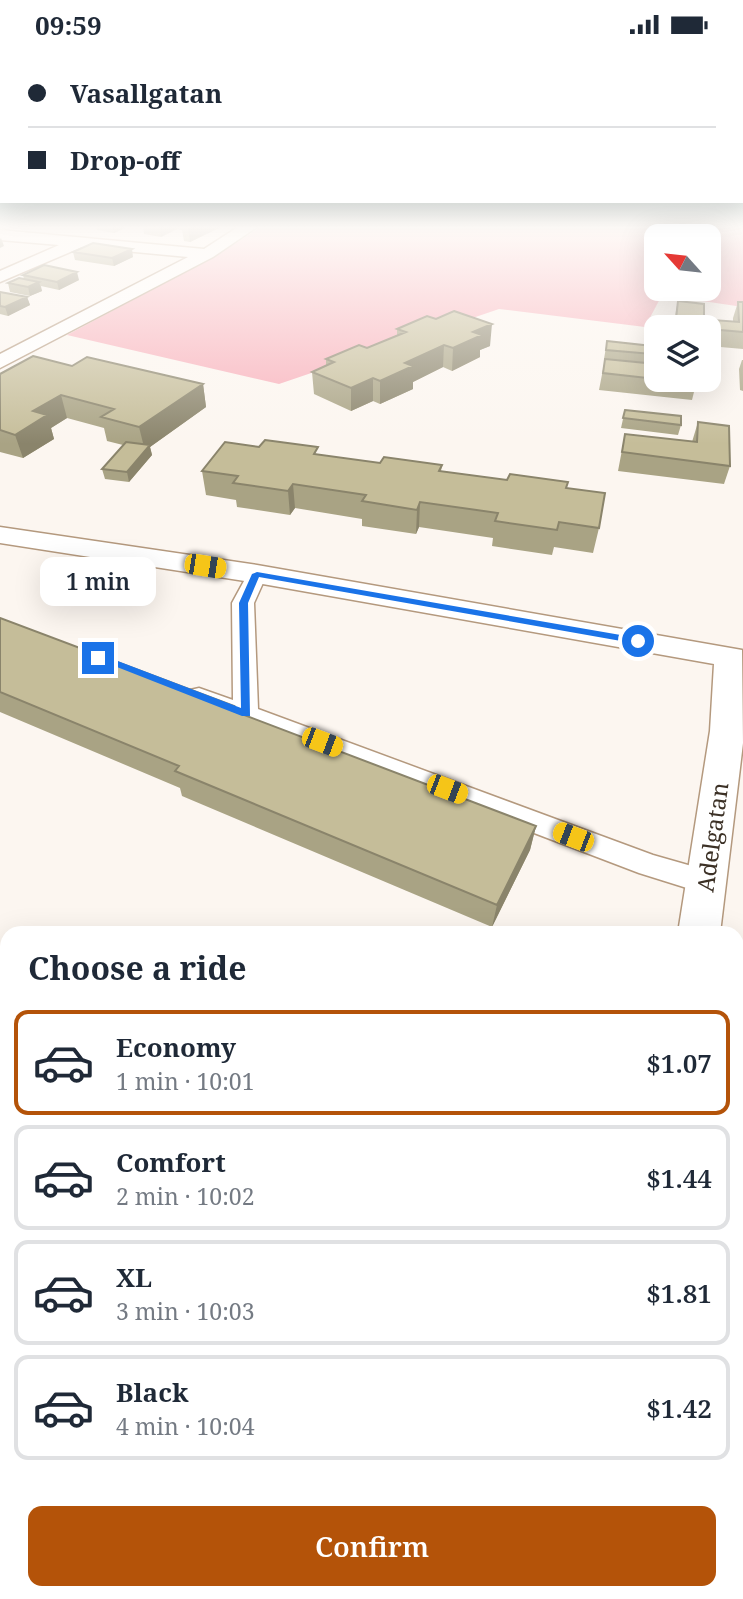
<!DOCTYPE html>
<html lang="en">
<head>
<meta charset="utf-8">
<style>
	body { margin:0; font-family:"Noto Serif",serif; background:#f6f6f7; color:#1f2937; height:100vh; display:flex; flex-direction:column; font-size:26px; white-space:nowrap }
	* { box-sizing:border-box; margin:0 }
	p { font-size:23px; color:#747a83 }
	.icon { flex:none; width:38px; height:38px; fill:none; stroke:currentColor; stroke-width:2; stroke-linecap:round; stroke-linejoin:round }
	.map { position:relative; flex:1; overflow:hidden }
	.panel { position:absolute; left:0px; top:877px; width:744px; height:674px; display:flex; flex-direction:column; background:#fff; border-radius:21px 21px 0 0; box-shadow:0 7px 28px #0002 }
	.panel>* { flex:none }
	.guide { position:absolute; left:0px; top:0px; width:744px; height:154px; box-shadow:0 7px 28px #0002; display:grid; align-content:center; height:154px; padding:0 28px; background:#fff }
	.needle { width:46px; rotate:297deg }
	.fabs { position:absolute; left:644px; top:175px; display:grid; gap:14px }
	.fabs a { display:grid; place-items:center; width:77px; height:77px; border-radius:14px; background:#fff; box-shadow:0 7px 28px #0002; font-size:35px }
	.end { position:absolute; width:32px; height:32px; margin:-16px; border:9px solid #1a73e8; background:#fff; box-shadow:0 0 0 4px #fff }
	.from { border-radius:50% }
	.bubble { position:absolute; height:49px; border-radius:14px; background:#fff; box-shadow:0 7px 28px #0002; font-size:23px; font-weight:600; line-height:49px; text-align:center }
	.car { position:absolute; width:21px; height:42px; margin:-21px -10px; border-radius:9px; box-shadow:0 0 5px 2px #0007; background:linear-gradient(#f5c518 24%,#345 0 40%,#f5c518 0 76%,#345 0 86%,#f5c518 0) }
	.guide b { display:flex; align-items:center; gap:24px; height:66px; font-size:26px }
	.guide b+b { border-top:2px solid #e0e1e3 }
	.guide i { width:18px; height:18px; background:#1f2937 }
	ul { padding:0; list-style:none }
	li { display:flex; align-items:center; gap:21px; height:105px; margin:0 14px 10px; padding:0 14px; border:4px solid #e0e1e3; border-radius:14px }
	li div { flex:1 }
	li b { display:block; font-size:26px }
	li em { font-style:normal; font-weight:600 }
	li.on { border-color:#b45309 }
	li>.icon { width:63px; height:63px; stroke-width:1.5 }
	h2 { padding:0 28px; font-size:32px; line-height:84px }
	.action { display:flex; gap:14px; margin-top:auto; padding:14px 28px }
	.action a { flex:1; height:80px; border-radius:14px; background:#b45309; color:#fff; font-size:28px; font-weight:600; line-height:80px; text-align:center }
	.status { display:flex; justify-content:space-between; align-items:center; height:49px; padding:0 35px; background:#fff; direction:ltr }
	.status svg { height:19px; fill:currentColor }
	.map>svg:first-child { display:block }
	.forest { fill:#f8b0bb; fill-rule:evenodd }
	.lines { fill:none; stroke-linecap:round; stroke-linejoin:round }
	.service-casing { stroke:#b4997e; stroke-width:3 }
	.minor-casing { stroke:#b4997e; stroke-width:3 }
	.service { fill:#fff; fill-rule:evenodd }
	.minor { fill:#fff; fill-rule:evenodd }
	.wall { fill:#a9a384 }
	.shaded-wall { fill:#8a846b }
	.building { fill:#c5bd99; stroke:#8a846b; stroke-width:2 }
	.route { fill:#1a73e8 }
	.labels { text-anchor:middle; dominant-baseline:central; stroke-width:7; stroke-linejoin:round; paint-order:stroke }
	.street-label { font-size:23px; fill:#3c3126; stroke:#fff }
</style>
</head>
<body>
<div class="status"><b>09:59</b><svg viewBox="0 0 49 12"><path d="M0 12V9h3v3zM5 12V6h3v6zM10 12V3h3v9zM15 12V0h3v12zM26 1h20v11H26zM47 4h2v5h-2z"/></svg></div>
<div class="map">
<svg width="743" height="1550" viewBox="0 0 743 1550">
	<rect width="100%" height="100%" fill="#fcf6f0"/>
	<!-- forest -->
	<path class="forest" d="M261 178H743V258L662 246 645 278 499 260 279 335 67 286 219 205ZM656 187H709V240H656Z"/>
	<g class="lines">
		<defs>
			<path id="service" d="M257 519 264 521 267 525 254 554 258 660 653 806 716 824 721 833 716 842 706 845 639 824 190 653 187 647 190 641 199 639 233 651 232 554 250 521Z"/>
			<path id="minor" d="M238 178H257L213 208 0 319V305L188 208 82 198 0 233V222L59 196 0 191V181L204 200Z
				M0 478 257 516 742 601 743 694 720 884H678L710 682 714 615 257 534 0 494Z
				M580 1544H648L647 1550H579Z"/>
		</defs>
		<!-- service casing -->
		<use href="#service" class="service-casing"/>
		<!-- minor casing -->
		<use href="#minor" class="minor-casing"/>
		<!-- service -->
		<use href="#service" class="service"/>
		<!-- minor -->
		<use href="#minor" class="minor"/>
	</g>
	<!-- wall -->
	<path class="wall" d="M97 178H127L114 184 97 181Z
		M142 178H221L190 193 184 192 182 181 177 180 161 188 144 185 143 178Z
		M73 203 133 208 114 217 75 211Z
		M23 226 79 231 59 241 41 237 42 242 30 247 10 243 8 234 24 230Z
		M0 243 27 248 30 256 8 267 0 265Z
		M678 252 704 270 733 273V269L738 253H743V300L709 297V278H674L676 261Z
		M397 280 490 297 480 301V308L452 322 443 318 413 333V340L380 355 373 352 351 362 314 345 312 323 326 317V310L367 299 397 286Z
		M607 292 652 305 650 314 604 310Z
		M605 310 656 315V331H697L692 351 599 341Z
		M742 311H743V342L740 341 739 320Z
		M72 317 203 335 206 358 150 398 152 406 129 433 105 430 102 420 123 396 107 392 104 379 67 369 51 379 54 390 23 409 0 403V325Z
		M625 361 681 376 678 386 621 379Z
		M698 373 730 417 724 435 618 422 625 385 692 393Z
		M319 406 380 414 442 416 441 422 566 439 599 479 593 504 554 498 552 506 492 497 493 489 419 478 416 485 362 477V470L295 459 290 466 237 458 236 451 206 446 202 422Z
		M0 569 236 663 536 777 530 801 492 878 182 747 180 739 0 663Z"/>
	<!-- shaded-wall -->
	<path class="shaded-wall" d="M113 178H127L114 184Z
		M159 178H177V180L161 188Z
		M190 178H221L190 193 188 179Z
		M1 189 4 197 0 199V190Z
		M132 200 133 208 114 217 112 209Z
		M77 223 79 231 59 241 57 233Z
		M39 233 42 242 30 247 28 238Z
		M27 248 30 256 8 267 5 258Z
		M492 275 490 297 480 301V308L452 322 453 299 473 283Z
		M444 296 443 318 413 333V340L380 355V332L405 314Z
		M373 329V352L351 362V339Z
		M203 335 206 358 150 398 152 406 129 433 127 423 145 402 139 378Z
		M61 346 67 369 51 379 54 390 23 409 15 386 33 362Z
		M293 435 295 459 290 466 288 442Z
		M420 453 419 478 416 485 417 461Z
		M536 777 530 801 492 878 497 856Z
		M7 935V974L0 982V943Z
		M0 1428 7 1433V1454L0 1449Z
		M7 1457V1518L0 1513V1469Z
		M123 1544H152L161 1550H132Z"/>
	<!-- building -->
	<path class="building" d="M93 194 132 200 112 209 73 203Z
		M44 216 77 223 57 233 23 226Z
		M19 229 39 233 28 238 8 234Z
		M0 243 27 248 5 258 0 257Z
		M678 252 704 255V270H700L699 272 676 270Z
		M738 253H743V283L709 280V278H700V270L739 273Z
		M454 262 492 275 473 283 482 286 453 299 444 296 405 314 413 317 380 332 373 329 351 339 312 323 334 313 326 310 359 296 367 299 406 283 397 280 427 267 436 270Z
		M607 292 652 297V305L606 301Z
		M33 307 72 317 87 308 203 335 139 378 101 368 114 360 61 346 33 362 47 366 15 386 0 381V325Z
		M605 310 656 315V330L603 324Z
		M667 331H697V334Z
		M625 361 681 367V376L623 369Z
		M698 373 729 377 730 417 622 403 625 385 697 393Z
		M265 391 318 398 314 405 380 414 384 408 442 416 439 422 507 431 510 425 568 433 566 439 605 444 599 479 559 473 557 481 495 472 498 464 420 453 417 461 362 452 366 446 293 435 288 442 233 434 238 427 202 422 225 393 259 398Z
		M126 393 150 396 127 423 102 420Z
		M0 569 234 657 231 661 536 777 497 856 175 722 179 717 0 643Z
		M0 916 7 920V935L0 943Z
		M0 1449 7 1454V1457L0 1469Z
		M0 1513 7 1518V1544H123L132 1550H0Z"/>
	<!-- sky -->
	<linearGradient id="sky" x2="0" y2="1"><stop stop-color="#87b4b4"/><stop offset="0.45" stop-color="#fefbf8"/><stop offset="1" stop-color="#fefbf8" stop-opacity="0"/></linearGradient>
	<rect width="743" height="395" fill="url(#sky)"/>
	<!-- route -->
	<path class="route" d="M257 523 638 589 642 592 638 595 259 528 248 554 250 667H242L94 609 102 606 241 659 239 554 252 525Z"/>
	<g class="labels">
		<!-- street labels -->
		<g class="street-label">
			<text transform="translate(712 788) rotate(-82)">Adelgatan</text>
		</g>
	</g>
</svg>
<div class="fabs">
<a><svg class="needle" viewBox="-14 -14 28 28"><path d="M0-13l5 13h-10z" fill="#e53935"/><path d="M0 13l5-13h-10z" fill="#747a83"/></svg></a>
<a><svg class="icon" aria-label="layers" viewBox="0 0 24 24"><path d="M12 4l9 5-9 5-9-5zM3 14l9 5 9-5"/></svg></a>
</div>
<i class="end from" style="left:638px;top:592px"></i>
<i class="end" style="left:98px;top:609px"></i>
<div class="bubble" style="left:40px;top:508px;width:116px">1 min</div>
<i class="car" style="left:205px;top:517px;rotate:99deg"></i>
<i class="car" style="left:322px;top:693px;rotate:111deg"></i>
<i class="car" style="left:447px;top:740px;rotate:111deg"></i>
<i class="car" style="left:573px;top:788px;rotate:291deg"></i>
<div class="guide">
<b><i class="from"></i>Vasallgatan</b>
<b><i></i>Drop-off</b>
</div>
<section class="panel">
<h2>Choose a ride</h2>
<ul>
<li class="on"><svg class="icon" aria-label="car" viewBox="0 0 24 24"><path d="M5 17H2v-5l4-1 3-4h7l3 4 3 1v5h-3M9 17h6M6 11h13"/><circle cx="7" cy="17" r="2"/><circle cx="17" cy="17" r="2"/></svg><div><b>Economy</b><p>1 min · 10:01</p></div><em>$1.07</em></li>
<li><svg class="icon" aria-label="car" viewBox="0 0 24 24"><path d="M5 17H2v-5l4-1 3-4h7l3 4 3 1v5h-3M9 17h6M6 11h13"/><circle cx="7" cy="17" r="2"/><circle cx="17" cy="17" r="2"/></svg><div><b>Comfort</b><p>2 min · 10:02</p></div><em>$1.44</em></li>
<li><svg class="icon" aria-label="car" viewBox="0 0 24 24"><path d="M5 17H2v-5l4-1 3-4h7l3 4 3 1v5h-3M9 17h6M6 11h13"/><circle cx="7" cy="17" r="2"/><circle cx="17" cy="17" r="2"/></svg><div><b>XL</b><p>3 min · 10:03</p></div><em>$1.81</em></li>
<li><svg class="icon" aria-label="car" viewBox="0 0 24 24"><path d="M5 17H2v-5l4-1 3-4h7l3 4 3 1v5h-3M9 17h6M6 11h13"/><circle cx="7" cy="17" r="2"/><circle cx="17" cy="17" r="2"/></svg><div><b>Black</b><p>4 min · 10:04</p></div><em>$1.42</em></li>
</ul>
<div class="action"><a>Confirm</a></div>
</section>
</div>
</body>
</html>
